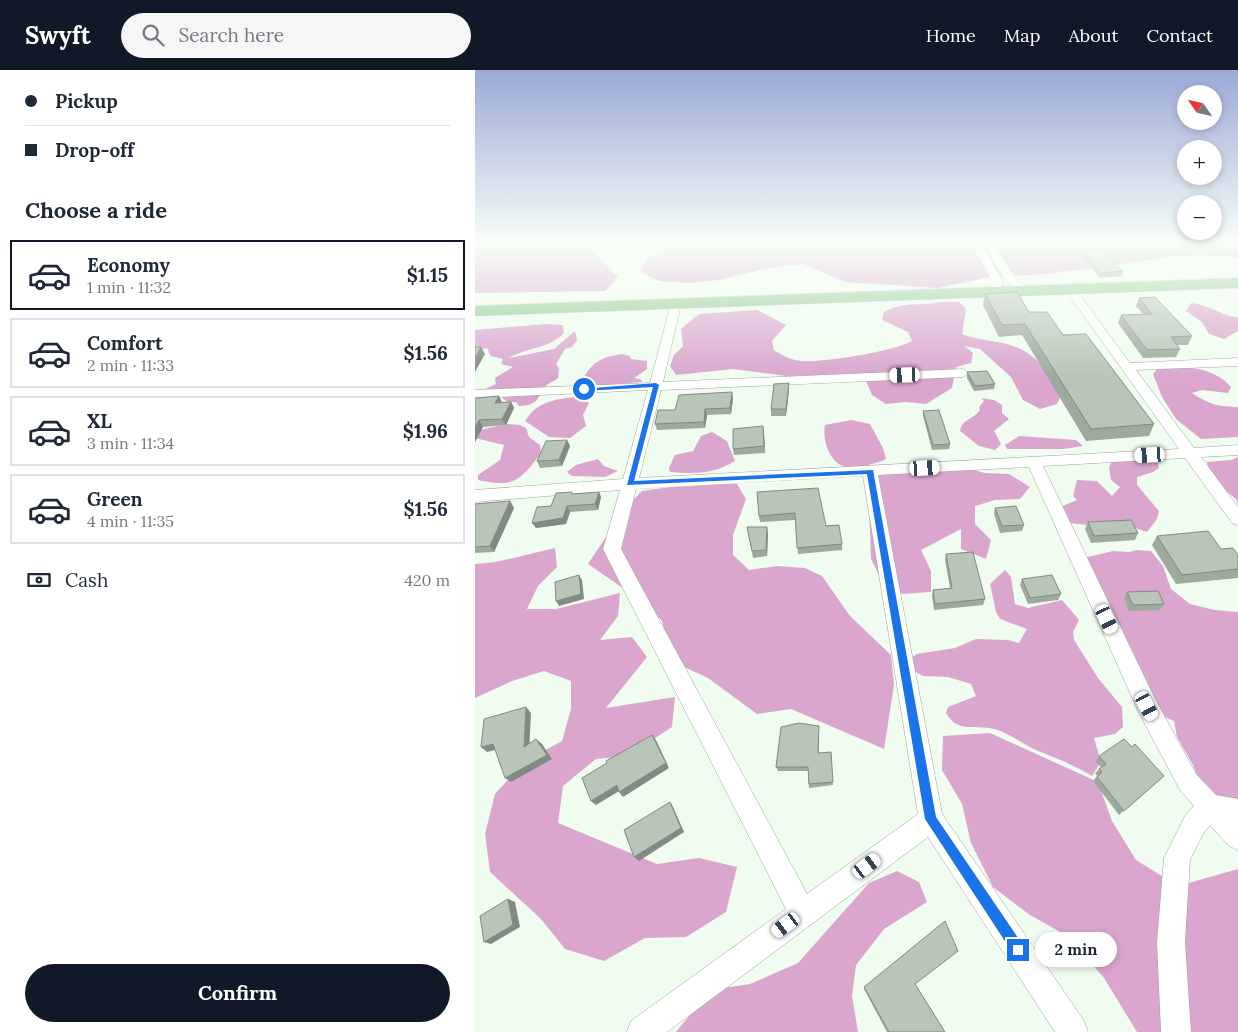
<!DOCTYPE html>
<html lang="en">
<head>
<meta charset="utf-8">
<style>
	body { margin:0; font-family:Lora,serif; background:#f6f6f7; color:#1f2937; height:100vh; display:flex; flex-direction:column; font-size:19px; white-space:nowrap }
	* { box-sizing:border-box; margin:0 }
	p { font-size:16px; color:#747a83 }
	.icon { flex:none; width:28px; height:28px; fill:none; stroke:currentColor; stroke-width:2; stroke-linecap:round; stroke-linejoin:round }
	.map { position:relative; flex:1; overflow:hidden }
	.side { display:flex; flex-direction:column; background:#fff; width:475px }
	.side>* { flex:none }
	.guide { display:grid; align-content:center; height:110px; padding:0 25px; background:#fff }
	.needle { width:32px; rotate:304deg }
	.fabs { position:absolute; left:702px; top:15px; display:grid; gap:10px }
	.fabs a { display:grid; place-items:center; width:45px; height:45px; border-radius:50%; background:#fff; box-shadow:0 2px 8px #0003; font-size:25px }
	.end { position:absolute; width:22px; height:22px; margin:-11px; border:6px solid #1a73e8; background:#fff; box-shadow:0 0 0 2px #fff }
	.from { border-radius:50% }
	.bubble { position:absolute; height:35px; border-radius:18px; background:#fff; box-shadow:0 2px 8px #0003; font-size:16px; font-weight:800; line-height:35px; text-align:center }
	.car { position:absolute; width:15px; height:30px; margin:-15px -8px; border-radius:6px; box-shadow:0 0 4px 1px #0007; background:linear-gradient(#fff 24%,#345 0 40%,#fff 0 76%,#345 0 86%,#fff 0) }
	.guide b { display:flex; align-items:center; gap:18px; height:48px; font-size:19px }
	.guide b+b { border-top:1px solid #e0e1e3 }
	.guide i { width:12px; height:12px; background:#1f2937 }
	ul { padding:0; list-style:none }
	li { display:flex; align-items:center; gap:15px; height:70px; margin:0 10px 8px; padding:0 15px; border:2px solid #e0e1e3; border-radius:0px }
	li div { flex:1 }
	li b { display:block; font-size:19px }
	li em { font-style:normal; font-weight:800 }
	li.selected { border-color:#111827 }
	li>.icon { width:45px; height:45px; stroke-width:1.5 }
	h2 { padding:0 25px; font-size:22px; line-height:60px }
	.pay { display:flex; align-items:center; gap:12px; height:55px; padding:0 25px; font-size:19px }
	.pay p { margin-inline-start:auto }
	.button { display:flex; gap:10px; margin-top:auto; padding:10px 25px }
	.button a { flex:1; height:58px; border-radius:30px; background:#111827; color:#fff; font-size:20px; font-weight:800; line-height:58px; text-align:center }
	header { display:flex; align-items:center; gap:30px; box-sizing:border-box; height:70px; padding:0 25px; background:#111827; color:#fff }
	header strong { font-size:24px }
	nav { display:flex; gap:28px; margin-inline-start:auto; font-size:18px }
	.search { width:350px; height:45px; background:#f6f6f7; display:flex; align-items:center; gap:12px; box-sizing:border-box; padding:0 18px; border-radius:28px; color:#747a83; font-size:19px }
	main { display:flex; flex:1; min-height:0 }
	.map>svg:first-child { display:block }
	.forest { fill:#daa6ce }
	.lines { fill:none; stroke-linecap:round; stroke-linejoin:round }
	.street-casing { stroke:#9ba69a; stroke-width:1 }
	.primary-casing { stroke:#dadada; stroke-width:1 }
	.street { fill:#fff; fill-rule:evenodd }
	.primary { fill:#91c791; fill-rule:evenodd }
	.wall { fill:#9fa99e }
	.shaded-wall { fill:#828a81 }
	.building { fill:#b9c5b8; stroke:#828a81 }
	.route { fill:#1a73e8 }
</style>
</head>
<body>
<header>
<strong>Swyft</strong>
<div class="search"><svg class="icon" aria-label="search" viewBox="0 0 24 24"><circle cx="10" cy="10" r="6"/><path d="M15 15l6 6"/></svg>Search here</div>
<nav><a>Home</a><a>Map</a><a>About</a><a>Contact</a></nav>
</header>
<main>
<section class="side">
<div class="guide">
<b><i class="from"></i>Pickup</b>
<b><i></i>Drop-off</b>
</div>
<h2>Choose a ride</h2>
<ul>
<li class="selected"><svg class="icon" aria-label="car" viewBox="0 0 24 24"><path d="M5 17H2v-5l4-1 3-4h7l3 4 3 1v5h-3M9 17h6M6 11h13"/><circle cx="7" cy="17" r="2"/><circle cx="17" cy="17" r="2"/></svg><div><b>Economy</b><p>1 min · 11:32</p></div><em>$1.15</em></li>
<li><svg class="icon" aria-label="car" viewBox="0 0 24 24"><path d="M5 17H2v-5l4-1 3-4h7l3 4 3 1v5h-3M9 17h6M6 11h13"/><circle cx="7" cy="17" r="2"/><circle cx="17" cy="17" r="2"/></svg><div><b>Comfort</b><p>2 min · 11:33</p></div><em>$1.56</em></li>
<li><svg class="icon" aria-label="car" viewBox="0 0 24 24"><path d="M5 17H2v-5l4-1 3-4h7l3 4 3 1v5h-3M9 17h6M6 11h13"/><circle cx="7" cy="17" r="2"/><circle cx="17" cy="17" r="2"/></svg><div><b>XL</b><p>3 min · 11:34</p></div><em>$1.96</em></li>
<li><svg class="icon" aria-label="car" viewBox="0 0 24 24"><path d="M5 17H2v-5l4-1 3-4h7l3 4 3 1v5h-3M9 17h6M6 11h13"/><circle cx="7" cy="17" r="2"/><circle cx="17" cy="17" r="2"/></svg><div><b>Green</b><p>4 min · 11:35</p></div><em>$1.56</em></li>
</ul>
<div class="pay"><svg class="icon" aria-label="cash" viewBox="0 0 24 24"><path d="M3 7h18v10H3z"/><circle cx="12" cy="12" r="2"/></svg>Cash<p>420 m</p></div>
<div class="button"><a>Confirm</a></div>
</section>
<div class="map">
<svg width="763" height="962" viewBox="0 0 763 962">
	<rect width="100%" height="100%" fill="#f0fcef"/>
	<!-- forest -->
	<path class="forest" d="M0 173H110L143 207 130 221 0 223Z
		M216 173H763V187L703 186 572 204 515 207 463 218 370 212 328 194 299 197 244 210 214 213 184 211 166 202 171 189 192 179Z
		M467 232H484L491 239 487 264C504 271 523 270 541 277 561 284 577 306 587 324L582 334 565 339 548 330 536 307 505 279 489 276 498 283 496 293 481 297 477 318 451 334 431 332 411 334 397 325 388 304 311 306 258 299 201 305 195 296 199 285 208 276 206 259 224 244 282 240 311 255 297 271 299 280C308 286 316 290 327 291 351 292 417 282 437 271L433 262 407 250 409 242C432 230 443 237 467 232Z
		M716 233C734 235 746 245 763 248V261L749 269 734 264 727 252 711 241Z
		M71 254 88 255 89 263C74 279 52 277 34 288L79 279 100 261 102 270 97 277 90 279 81 294 84 298 83 308C80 311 75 312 72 315 61 324 68 335 44 336L41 332H32L26 326 8 320 21 314 20 308 38 297 26 294 28 289 16 286 12 278 0 281V260Z
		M147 284 155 286 156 289 172 291V299L159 308 167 310 166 312 112 317 107 311C116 292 127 287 147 284Z
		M684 297C709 296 738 296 756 317L753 323 727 320 717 323C733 334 744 337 763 337V367L726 369 701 349 687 327 678 304Z
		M100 327 114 333 108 345 111 356 95 368 74 367 50 351C63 331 78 330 100 327Z
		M506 328 519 330 527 335V343L534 349 519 361 526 374 520 380 504 376 485 361C487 349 499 349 505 340L504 337 509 331Z
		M376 350 395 354 408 378 411 389C400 394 385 398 372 397 354 395 347 368 350 355Z
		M32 354 45 355 51 358 54 367 65 375 66 383C45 411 39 418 3 410V405L25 390 29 375 0 368V361Z
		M237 362 252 371 260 391C239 404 219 404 195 402L194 398 200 385 218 381 226 366Z
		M544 366 601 370 608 376 588 379H532L530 375Z
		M665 380 682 388 684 398 678 402 662 407V415L684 441 682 449 672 462 640 451 621 456 595 453 583 438 602 430 598 426 602 410 622 411 637 426 645 417 636 410 634 397 640 386Z
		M763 387V434L761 429 736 409 732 392 756 390Z
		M123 389 129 396 143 401 130 407 97 406 92 402 101 395Z
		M411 397H487L510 403 534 404 555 417 545 429 520 430 500 436V454L516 470 511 489 486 479V459L446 480 456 501V522L428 524 406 509 396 489 393 409Z
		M216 414H262L271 429 258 465V485L274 500 302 496 330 498 347 506 375 546 416 585 419 615 409 679 316 639 282 644 233 608 207 596 193 575 187 551 171 534 113 494 151 437 167 421Z
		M80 478 82 497 63 516 52 539H81L145 523 143 546 125 570 157 567 172 587 131 638 200 627 197 657 165 678 144 687 121 689 88 716 83 753 182 794 224 788 262 797 251 842 211 867 170 868 129 891 90 879 66 849 15 802 10 764 20 724 49 692 87 671 96 639V611L69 601 37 611 0 628V494L21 492Z
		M662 480 676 481 688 496 696 519 715 534 740 540 763 542V755L726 715 718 695 702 667 699 651 681 643 609 488 638 481 654 482Z
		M530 500 536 507 540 534 553 538 587 530 604 550 598 562 599 570 623 608 647 637 648 657 640 664 619 668 626 692 617 706C599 695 581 688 561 680 548 674 536 665 523 660 503 653 483 665 471 643L473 637 501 626 496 614 473 607 448 606 427 594 442 584 480 578 501 569 533 570 544 573 552 559 525 549 521 542 515 514Z
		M515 663 623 712 637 751 661 790 703 816 763 799V962H662L629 908 594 867 555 845 518 817 496 773 487 734 467 700 468 666Z
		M422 801 444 812 452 832 409 859 381 895 377 926 383 962H201L235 920 275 914 323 893 394 813Z"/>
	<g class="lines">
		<defs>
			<path id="street" d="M496 173H506L528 212C526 220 521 225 512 223L511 221 518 212Z
				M509 173H518L542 211 555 218V222C534 227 517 188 509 173Z
				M594 215 598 216 655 293 763 288V296L661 300 719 378 763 375V385L726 387 763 437V455L757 453 710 388 568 396 680 629 721 704 741 725 763 729V780L754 776 735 755 728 764 715 790 710 872 716 962H686L682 872 689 788 710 746 719 736 705 720 664 643 554 397 403 405 467 744 609 951 613 962H580L453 767 192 962H152L156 951 311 839 128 479 145 420 0 432V420L148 409 173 320 0 328V320L175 313 196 234 201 231 206 234 188 312 488 299 494 303 488 307 186 320 164 408 704 379 589 218ZM388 406 443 744 332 824 146 479 161 419Z"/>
			<path id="primary" d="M763 208V218L0 246V236Z"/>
		</defs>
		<!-- street casing -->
		<use href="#street" class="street-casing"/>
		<!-- primary casing -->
		<use href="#primary" class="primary-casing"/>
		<!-- street -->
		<use href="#street" class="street"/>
		<!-- primary -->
		<use href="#primary" class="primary"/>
	</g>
	<!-- wall -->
	<path class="wall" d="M606 180 648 201 646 206 625 208 605 184Z
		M510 224 554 242 588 265 679 354 674 366 611 371 547 265 524 267 508 235Z
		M664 228 717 266 713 275H702L705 279 701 287 668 288 643 253 646 245 668 244 661 236Z
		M492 302 520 314 519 319 499 321 492 308Z
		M314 313V320L311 346H296V339Z
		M0 328 27 332H36L39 338 31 355 8 357 0 372Z
		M258 328 256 344 232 345 230 358 182 360 180 354 200 340Z
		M448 341 475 374 474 379 457 380 448 346Z
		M289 363 290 383 259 385 258 379Z
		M92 370 95 376 87 396 65 398 62 391Z
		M124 422 126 427 123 440 95 442 91 454 61 458 76 436 98 424Z
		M282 422 351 456 367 474V480L323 484 320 450 285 452 284 446Z
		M35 431 39 438 19 482 0 483V434Z
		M520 438 549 455 547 461 525 463 519 444Z
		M613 452 663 463 660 470 616 473 610 459Z
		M272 457 293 463 292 486 278 488Z
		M682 466 746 479 763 499V508L701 514 677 475Z
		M471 484 510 529 508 535 459 540 457 526 458 520 475 518 470 490Z
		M547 509 586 524 583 530 553 534 545 515Z
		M652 522 689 534 685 540 654 541 649 528Z
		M344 660V683L356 682 358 715 334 718 333 701H303L301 697Z
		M657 677 689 706 644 745 618 711 622 706 620 703 626 697 620 691 624 686Z
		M440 914 470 962H412L389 919V917Z"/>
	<!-- shaded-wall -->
	<path class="shaded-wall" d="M6 277 10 284 0 302V288Z
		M314 313V320L311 346V339Z
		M257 322 258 328 256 344 255 338Z
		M24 326 27 332 20 333Z
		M36 332 39 338 31 355 27 349Z
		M230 339 232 345 230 358 229 352Z
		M4 350 8 357 0 372V358Z
		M288 356 289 363 290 383 289 376Z
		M92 370 95 376 87 396 84 390Z
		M124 422 126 427 123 440 120 434Z
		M35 431 39 438 19 482 15 476Z
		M92 436 95 442 91 454 61 458 57 453Z
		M292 457 293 463 292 486 291 480Z
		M104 505 107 510 109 529 84 536 81 531Z
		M51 637 56 643 54 682 49 677Z
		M177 665 181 670 194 698 148 727 144 722Z
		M61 669 67 674 77 689 36 712 30 708Z
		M18 674 24 679 12 682 6 677Z
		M142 715 146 720 121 735 116 731Z
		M195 732 198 737 209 762 164 791 159 787Z
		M33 829 40 832 45 857 16 874 9 872Z"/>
	<!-- building -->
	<path class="building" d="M625 178 648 201 626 203 606 180Z
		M542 222 554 242H572L588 265 611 264 679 354 616 359 550 254 527 255 510 224Z
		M680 227 717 266 696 267 705 279 672 280 646 245 677 244 664 228Z
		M0 277H6L0 288Z
		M512 301 520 314 500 316 492 302Z
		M314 313 311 339H296L299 314Z
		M257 322 255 338 230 339 229 352 180 354 183 340H200L204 325Z
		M24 326 20 333 36 332 27 349 4 350 0 358V328Z
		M464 340 475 374 458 375 448 341Z
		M288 356 289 376 258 379V359Z
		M92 370 84 390 62 391 71 371Z
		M343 418 351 456 364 455 367 474 322 478 320 443 284 446 282 422Z
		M97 422V424L124 422 120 434 92 436 88 448 57 453 62 437 76 436 81 423Z
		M35 431 15 476 0 477V434Z
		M541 436 549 455 527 456 520 438Z
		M656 450 663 463 619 466 613 452Z
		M272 457H292L291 480 277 481Z
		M733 461 746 479 758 478 763 485V499L707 505 682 466Z
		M498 482 510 529 460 534 458 520 477 518 471 484Z
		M104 505 106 524 81 531 80 512Z
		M577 505 586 524 555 528 547 509Z
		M683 521 689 534 658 535 652 522Z
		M51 637 49 677 61 669 72 685 30 708 18 674 6 677 9 649Z
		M324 653 344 656 343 683 356 682 358 712 334 714 333 697H301L306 657Z
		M177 665 191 693 144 722 142 715 116 731 107 708 132 693 131 691Z
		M649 669 657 677 660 674 689 706 649 741 622 707 627 702 624 699 631 694 624 686Z
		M195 732 206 758 159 787 149 760Z
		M33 829 38 855 9 872 5 846Z
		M470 851 483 881 440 914 470 962H414L389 917Z"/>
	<!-- sky -->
	<linearGradient id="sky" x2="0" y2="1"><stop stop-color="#9ba8d6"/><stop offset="0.56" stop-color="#f8fef8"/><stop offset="1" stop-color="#f8fef8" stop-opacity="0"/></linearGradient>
	<rect width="763" height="308" fill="url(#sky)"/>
	<!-- route -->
	<path class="route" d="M181 313 184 315 159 411 398 400 461 747 548 875 550 880 548 885 543 887 539 885 450 749 392 404 152 415 178 317 109 321 106 319Z"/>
</svg>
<div class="fabs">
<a><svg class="needle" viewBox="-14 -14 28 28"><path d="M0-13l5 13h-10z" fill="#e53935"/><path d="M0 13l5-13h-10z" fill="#747a83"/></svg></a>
<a>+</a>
<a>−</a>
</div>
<i class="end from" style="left:109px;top:319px"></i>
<i class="end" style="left:543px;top:880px"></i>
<div class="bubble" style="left:560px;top:862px;width:82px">2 min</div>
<i class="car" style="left:430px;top:305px;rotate:268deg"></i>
<i class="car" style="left:675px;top:385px;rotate:267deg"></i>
<i class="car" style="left:450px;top:398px;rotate:87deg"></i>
<i class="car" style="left:632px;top:549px;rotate:155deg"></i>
<i class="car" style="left:672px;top:636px;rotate:152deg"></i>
<i class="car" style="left:392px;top:796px;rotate:53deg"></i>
<i class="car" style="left:311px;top:855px;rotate:234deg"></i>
</div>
</main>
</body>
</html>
